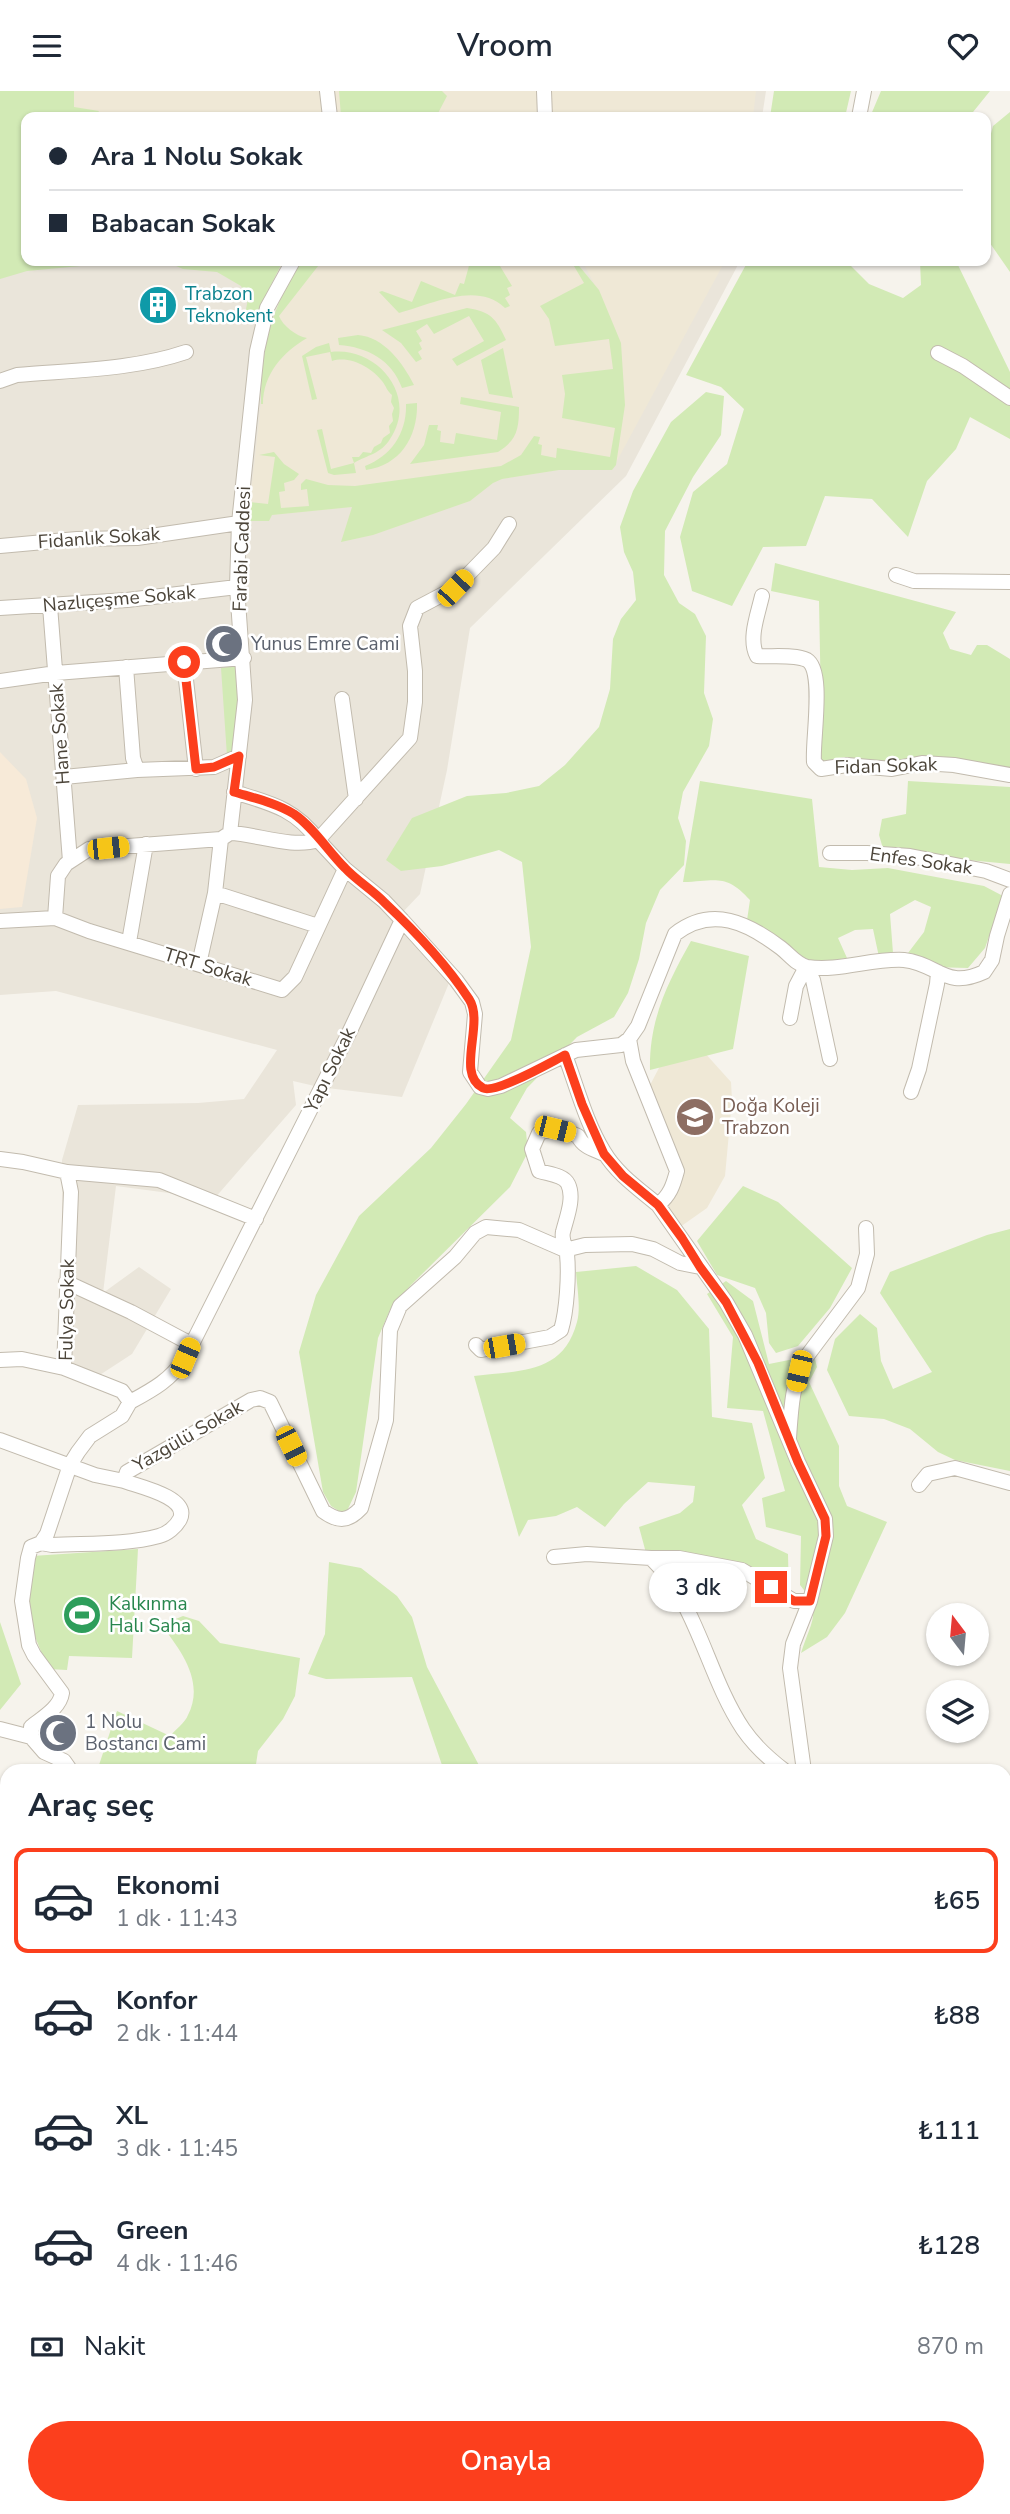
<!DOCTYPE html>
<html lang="tr">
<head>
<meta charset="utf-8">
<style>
	body { margin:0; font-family:"Nunito Sans",sans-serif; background:#f6f6f7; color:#1f2937; height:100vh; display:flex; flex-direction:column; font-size:26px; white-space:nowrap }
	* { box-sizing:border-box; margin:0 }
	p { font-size:23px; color:#747a83 }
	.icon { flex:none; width:38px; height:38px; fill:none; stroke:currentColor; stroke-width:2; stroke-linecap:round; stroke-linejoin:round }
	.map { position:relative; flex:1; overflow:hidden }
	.details { position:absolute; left:0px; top:1673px; width:1012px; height:751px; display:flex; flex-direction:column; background:#fff; border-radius:21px 21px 0 0; box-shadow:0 2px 5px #0004 }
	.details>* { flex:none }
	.hud { position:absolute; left:21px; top:21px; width:970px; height:154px; border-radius:14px; box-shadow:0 2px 5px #0004; display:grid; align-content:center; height:154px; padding:0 28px; background:#fff }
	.needle { width:46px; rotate:344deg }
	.tools { position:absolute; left:926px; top:1512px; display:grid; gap:14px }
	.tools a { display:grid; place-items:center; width:63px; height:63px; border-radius:50%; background:#fff; box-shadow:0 2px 5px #0004; font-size:35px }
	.end { position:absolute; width:32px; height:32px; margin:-16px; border:9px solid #fc3f1d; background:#fff; box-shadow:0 0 0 4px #fff }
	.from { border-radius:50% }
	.bubble { position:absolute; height:49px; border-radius:24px; background:#fff; box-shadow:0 2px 5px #0004; font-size:23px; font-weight:600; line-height:49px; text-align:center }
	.car { position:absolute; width:21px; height:42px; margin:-21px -10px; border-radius:9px; box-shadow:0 0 5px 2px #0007; background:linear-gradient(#f5c518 24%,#345 0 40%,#f5c518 0 76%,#345 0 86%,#f5c518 0) }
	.hud b { display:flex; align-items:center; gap:24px; height:66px; font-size:26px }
	.hud b+b { border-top:2px solid #e0e1e3 }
	.hud i { width:18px; height:18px; background:#1f2937 }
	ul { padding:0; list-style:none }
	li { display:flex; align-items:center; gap:21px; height:105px; margin:0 14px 10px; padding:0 14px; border:4px solid transparent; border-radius:14px }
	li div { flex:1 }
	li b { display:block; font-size:26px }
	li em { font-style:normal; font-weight:600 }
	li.active { border-color:#fc3f1d }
	li>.icon { width:63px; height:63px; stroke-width:1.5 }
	h2 { padding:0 28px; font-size:32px; line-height:84px }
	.pay { display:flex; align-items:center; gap:18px; height:77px; padding:0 28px; font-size:26px }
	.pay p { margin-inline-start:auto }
	.action { display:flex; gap:14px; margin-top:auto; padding:14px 28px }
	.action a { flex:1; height:80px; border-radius:42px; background:#fc3f1d; color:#fff; font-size:28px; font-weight:600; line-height:80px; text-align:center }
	header { display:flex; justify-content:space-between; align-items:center; height:91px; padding:0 28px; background:#fff; font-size:32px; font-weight:600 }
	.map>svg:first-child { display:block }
	.residential { fill:#eae5da }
	.commercial { fill:#f7ead8 }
	.education { fill:#efe8d6 }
	.green { fill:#d2eab5 }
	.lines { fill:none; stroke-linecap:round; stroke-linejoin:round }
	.minor-casing { stroke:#c2bbae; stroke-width:16 }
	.minor { stroke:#fff; stroke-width:14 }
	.route { stroke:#fc3f1d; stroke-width:9 }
	.labels { text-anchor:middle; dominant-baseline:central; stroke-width:5; stroke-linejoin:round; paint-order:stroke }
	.culture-label { font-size:19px; fill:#0d838f; stroke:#fff; text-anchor:start }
	.street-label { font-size:19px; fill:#4b4439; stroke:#fff }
	.worship-label { font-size:19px; fill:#5b616d; stroke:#fff; text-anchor:start }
	.education-label { font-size:19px; fill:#785e54; stroke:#fff; text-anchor:start }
	.leisure-label { font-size:19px; fill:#27864d; stroke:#fff; text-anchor:start }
</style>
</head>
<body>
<header><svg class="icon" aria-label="menu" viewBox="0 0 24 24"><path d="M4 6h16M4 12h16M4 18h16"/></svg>Vroom<svg class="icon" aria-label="heart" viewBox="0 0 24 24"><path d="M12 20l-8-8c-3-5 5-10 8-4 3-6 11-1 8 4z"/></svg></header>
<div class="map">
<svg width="1010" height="2423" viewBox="0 0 1010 2423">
	<rect width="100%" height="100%" fill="#f6f3ec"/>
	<!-- residential -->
	<path class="residential" d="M0 0H766L762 26H26V170H740L626 385 470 537 447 679 420 803 401 823 454 880 402 1006 319 996 293 990 296 1014 214 1108 116 1095 103 1202 139 1176 171 1198 132 1263 89 1291 63 1283 62 1069 78 1014 198 1012 244 1008 277 959 56 900 0 904Z"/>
	<!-- commercial -->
	<path class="commercial" d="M0 661 26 688 37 727 22 816 0 818Z"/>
	<!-- education -->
	<path class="education" d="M52 0H756L753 26H44Z
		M301 170H575L595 194 582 170H725L612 379H559L502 388 493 392 470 410 373 444 341 451 352 416 272 424 269 430H248L261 311 260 292 278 215Z
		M672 952 704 961 731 991 732 1009 725 1085 707 1117 680 1136 663 1114 678 1075 648 998Z"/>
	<!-- green -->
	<path class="green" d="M0 0H74V16L99 20 95 26H26V170H113L102 173 27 180 0 188Z
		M339 0H442L447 5 436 26 341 25Z
		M774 0H851L845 26H770Z
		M881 0H990L969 26H870Z
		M1010 21V181L985 145V65L993 35Z
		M165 170H283L254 228 245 223 248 208 241 195 217 181 183 178Z
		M301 170H322L279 225C283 235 296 245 307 247 283 261 263 283 263 313H261C261 257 271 218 301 170Z
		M467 170H497L512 195 507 197 510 204 505 207 510 215 505 217C477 190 432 213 399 222L379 201 382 200 412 211 421 190 455 204 460 192 464 193 470 171Z
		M571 170H575L599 199 621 252 625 314 616 374 612 379H559L502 388 493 392 470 410 373 444 341 451 352 416 272 424 269 430H248L249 411 268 413 275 366 259 364 274 361 284 373 299 383 294 389 284 392 285 400 279 401 281 417 309 415 307 398 301 399V393L306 388 328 394 355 395 501 375 521 364 534 345 540 346 538 353 542 354 541 364 556 367 557 357 610 366 615 337 562 327 565 303 562 284 613 278 609 248 555 255 549 228 540 215 584 192Z
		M748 170H846L869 193 903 207 921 194 920 170H956L1010 281V348L970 326 956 358 927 390 908 446 872 408 825 405 806 455 763 456 732 515 692 500 680 446 693 401 727 373 744 318 721 296 686 284Z
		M467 217C491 221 496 227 506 249L457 275 452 268 484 250 469 225 434 243 427 233 416 240 422 250 419 252 422 258 418 261 422 268 416 271 401 252 382 239Z
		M358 244C384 246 403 272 414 294L402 297C392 269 367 256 339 254L338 247Z
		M329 252 331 261C377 255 419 305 390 348 381 363 367 364 354 372L356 382 334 384 328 382 317 339 322 338 331 378 354 372 352 366H359L363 361 371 362 374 356 381 352 383 347 390 342 389 335 393 330 392 323 394 317 391 311 392 304C387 300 386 295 382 290 372 277 350 264 332 270L330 261 306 266 317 308 312 309 302 265 316 256Z
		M503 257 513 307 489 303 481 269Z
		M706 301 724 305 721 344 693 386 665 440 664 484 679 512 695 523 706 545 704 602 713 628 709 655 683 701 678 727 686 750 684 774 660 799 646 832 639 868 628 902 614 926 577 946 527 997 510 1027 526 1041 528 1061 510 1096 411 1194 390 1219 378 1247 356 1401 345 1424 331 1415 323 1401 299 1261 316 1204 359 1125 431 1057 466 1013 511 949 531 856 522 771 499 759 442 775 401 780 386 769 412 727 467 705 506 702 539 695 565 674 599 636 610 598 613 548 621 528 636 509 633 481 624 461 620 436 633 400 671 331Z
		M461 306 519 316C519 338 517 349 498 361L410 373 424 354 429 334H438L437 339 441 340 440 351 454 353 456 342 497 349 501 321 460 313Z
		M417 312C418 345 401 374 366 379L365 375C392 365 407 341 406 313Z
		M775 472 956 521 943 542 950 558 971 564 977 554H987L1010 568V678L824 677 819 669 821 615 819 510 771 500Z
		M235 575 241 582 235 663 227 665 221 577Z
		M700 690 812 708 819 776 852 779 888 777 984 795 1003 805 985 857 968 877 931 876 908 862 924 841 931 816 915 809 890 823 893 862 879 866 873 838 855 839 838 847 847 867 815 872 746 836 750 809C726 782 716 790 683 791Z
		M908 690 1010 696V773L884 761 879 744 882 728 906 723Z
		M691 850 749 865 733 958 650 979C649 929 667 893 691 850Z
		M743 1095 778 1111 852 1177 830 1217 798 1255 776 1262 769 1252 766 1222 755 1197 717 1184 697 1150Z
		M1010 1138V1380L955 1369 938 1361 910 1338 884 1328 849 1325 827 1279 835 1248 860 1223 877 1237 881 1270 893 1298 932 1281 880 1202 890 1181 987 1144Z
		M636 1175 677 1199 709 1238 712 1326 752 1332 765 1387 742 1414 756 1448 788 1463 789 1507 709 1466 646 1462 639 1436 680 1422 693 1411 695 1395 648 1391 624 1413 605 1436 577 1416 556 1425 528 1429 519 1446 474 1285C519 1279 563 1284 577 1231 581 1217 577 1196 576 1181Z
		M726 1190 753 1210 769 1273 814 1264 817 1276 809 1291 839 1355V1395L847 1415 887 1431 845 1522 827 1546 801 1562C811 1530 823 1521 800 1494L801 1445 766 1436 762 1407 785 1400 763 1320 727 1317 733 1246 707 1203Z
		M138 1458 132 1567 69 1565 67 1579 48 1578 30 1533 26 1502 32 1465Z
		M329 1471 361 1477 397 1505 412 1526 427 1576 482 1680H444L412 1586 326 1588 308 1583 325 1543Z
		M183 1525 199 1530 220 1552 300 1567 295 1605 283 1628 258 1660 255 1680H97L117 1620 170 1645C175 1639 185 1632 188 1624 205 1591 181 1559 161 1534Z
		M0 1531 21 1593 0 1619Z
		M0 1987 7 1996V2227L0 2230Z
		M0 2258 3 2265H7V2417H254L256 2423H0Z"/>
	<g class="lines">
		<defs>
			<path id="minor" d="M327 0 330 26
				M544 0 545 26
				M859 26 864 0
				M938 262 963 275 1010 307
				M0 290 17 284C73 279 133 279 186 261
				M0 455 77 448 137 447 239 432
				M896 484 914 490 1010 491
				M762 505C758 523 748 548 757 565 771 566 795 563 807 569 825 580 812 650 814 671L821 678 847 674 892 678 922 672 954 674 1010 684
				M50 515 70 770
				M0 517 127 509 237 496
				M184 571 196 678
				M126 576 133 667 137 679 214 676 239 665
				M0 590 56 582 244 567
				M342 608 356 708
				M64 686 137 679
				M234 701C269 712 295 717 318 749L410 647 415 611V580L410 535 417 517 455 497 494 457 509 433
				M230 742C257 743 292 758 318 749L345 778 384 810 402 829 456 889 472 911 475 923 470 981 480 996 488 998 501 995 576 959 621 954 629 948 638 935 675 843C712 814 748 832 781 857 790 864 796 873 807 876 839 881 872 867 904 869 939 873 945 899 984 881L992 869 997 845 1010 803
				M830 762H867L910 765 986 780 1010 789
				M215 802 318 835
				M55 827 58 785 66 773 89 758 221 748
				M0 830 55 827 89 840 282 899 295 886 345 778
				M129 851 146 753
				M199 873 215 802 221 748 230 742 245 609 237 496 239 432 257 260 267 217 293 170
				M806 876 813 889 830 968
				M790 927 796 895 806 876
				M629 948 633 970 677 1080C673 1095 670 1104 658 1114L726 1211 745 1244 798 1371 825 1428 826 1445 810 1510 793 1553 790 1577 804 1680
				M565 964C577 996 586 1032 604 1061 617 1083 639 1098 658 1114
				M911 1001 919 978 937 893 938 881
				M0 1068 23 1071 67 1081 159 1089 256 1128
				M66 1191 131 1221 191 1253
				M476 1254 481 1259 550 1246 561 1239C567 1219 569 1183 567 1163 566 1156 561 1148 563 1141 566 1128 575 1107 568 1093 564 1084 548 1083 539 1080L532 1058 539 1042C552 1036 564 1039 578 1045 583 1056 593 1058 604 1063
				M0 1269 22 1268 64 1277
				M130 1311C152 1299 171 1289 185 1267L349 942 402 829
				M789 1347C791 1320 792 1293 804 1269L858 1197 867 1163 866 1137
				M0 1349 95 1384 124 1390
				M919 1394 928 1383 955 1377 1010 1392
				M41 1452 52 1454C87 1452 126 1454 159 1445 167 1443 176 1436 180 1428 190 1406 137 1395 124 1390L127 1381 251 1309 260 1307 270 1311 323 1420C338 1431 348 1431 361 1417L386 1329 390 1239 400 1215 455 1166 475 1142 486 1136 519 1139 565 1159 585 1154 632 1153 653 1158 680 1172 700 1176
				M554 1466 587 1463 651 1467C698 1513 707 1584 743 1638 754 1654 769 1668 785 1680
				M651 1467H679L742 1479 794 1510H810
				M0 1638 31 1646 44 1661 64 1670 71 1680
				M31 1646V1636C42 1627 60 1617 62 1602L34 1564 29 1554 22 1510 28 1467 31 1456 41 1452 47 1443 70 1374 78 1361 90 1345 122 1325 130 1311 122 1300 64 1277 71 1101 67 1081
				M0 1773 7 1795
				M1004 1796 1010 1794
				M1004 2130 1010 2143
				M0 2154 7 2146
				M307 2417 309 2423
				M872 2417 875 2423"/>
		</defs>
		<!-- minor casing -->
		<use href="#minor" class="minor-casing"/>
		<!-- minor -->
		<use href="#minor" class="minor"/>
	</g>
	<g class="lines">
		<!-- route -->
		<path class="route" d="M184 571 196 678 214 676 239 665 234 701C254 707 276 712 294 723 314 737 328 760 345 777 357 790 373 799 385 812 415 840 446 873 469 908 485 932 455 983 483 997 496 1003 551 971 565 964L582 1013 604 1063 623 1085 658 1114 682 1147 700 1176 726 1211 758 1272 798 1371 825 1428 826 1445 810 1510H794L771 1496"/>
	</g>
	<!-- icons -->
	<defs>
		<symbol id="building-disc" viewBox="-11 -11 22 22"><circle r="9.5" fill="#0f9aa8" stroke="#fff"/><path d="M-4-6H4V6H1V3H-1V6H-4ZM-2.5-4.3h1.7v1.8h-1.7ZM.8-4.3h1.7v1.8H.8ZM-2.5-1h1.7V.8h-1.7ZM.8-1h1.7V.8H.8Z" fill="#fff"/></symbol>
		<symbol id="mosque-disc" viewBox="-11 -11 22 22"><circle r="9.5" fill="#6b7280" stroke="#fff"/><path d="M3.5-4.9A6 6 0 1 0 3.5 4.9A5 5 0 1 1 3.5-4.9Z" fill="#fff"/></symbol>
		<symbol id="school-disc" viewBox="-11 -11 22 22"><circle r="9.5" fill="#8d6e63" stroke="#fff"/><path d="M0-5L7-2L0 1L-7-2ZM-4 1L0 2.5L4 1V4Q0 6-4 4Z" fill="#fff"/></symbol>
		<symbol id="stadium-disc" viewBox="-11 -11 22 22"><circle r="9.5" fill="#2e9e5b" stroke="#fff"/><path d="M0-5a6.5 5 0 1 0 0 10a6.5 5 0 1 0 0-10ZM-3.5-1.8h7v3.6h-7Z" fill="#fff"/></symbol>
	</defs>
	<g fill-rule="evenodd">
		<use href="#building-disc" x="136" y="192" width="44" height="44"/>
		<use href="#mosque-disc" x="202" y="531" width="44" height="44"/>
		<use href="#school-disc" x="673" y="1004" width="44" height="44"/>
		<use href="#stadium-disc" x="60" y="1502" width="44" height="44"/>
		<use href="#mosque-disc" x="36" y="1620" width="44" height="44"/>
	</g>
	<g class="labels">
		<!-- culture labels -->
		<g class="culture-label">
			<text x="185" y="203">Trabzon<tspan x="185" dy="22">Teknokent</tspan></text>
		</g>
		<!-- street labels -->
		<g class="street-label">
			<text transform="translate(99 447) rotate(-4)">Fidanlık Sokak</text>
			<text transform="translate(242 458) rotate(-88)">Farabi Caddesi</text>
			<text transform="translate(119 508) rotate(-5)">Nazlıçeşme Sokak</text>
			<text transform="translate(60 643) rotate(-94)">Hane Sokak</text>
			<text transform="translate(886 675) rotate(-2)">Fidan Sokak</text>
			<text transform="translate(921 770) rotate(8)">Enfes Sokak</text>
			<text transform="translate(208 876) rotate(17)">TRT Sokak</text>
			<text transform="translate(330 979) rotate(-64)">Yapı Sokak</text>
			<text transform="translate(67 1219) rotate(-89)">Fulya Sokak</text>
			<text transform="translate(188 1345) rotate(-30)">Yazgülü Sokak</text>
		</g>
		<!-- worship labels -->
		<g class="worship-label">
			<text x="251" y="553">Yunus Emre Cami</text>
			<text x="85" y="1631">1 Nolu<tspan x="85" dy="22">Bostancı Cami</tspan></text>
		</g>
		<!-- education labels -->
		<g class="education-label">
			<text x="722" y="1015">Doğa Koleji<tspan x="722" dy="22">Trabzon</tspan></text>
		</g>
		<!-- leisure labels -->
		<g class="leisure-label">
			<text x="109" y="1513">Kalkınma<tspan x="109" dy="22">Halı Saha</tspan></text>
		</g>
	</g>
</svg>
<div class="tools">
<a><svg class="needle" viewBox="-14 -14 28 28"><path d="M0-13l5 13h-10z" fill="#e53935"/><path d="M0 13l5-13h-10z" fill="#747a83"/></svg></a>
<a><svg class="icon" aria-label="layers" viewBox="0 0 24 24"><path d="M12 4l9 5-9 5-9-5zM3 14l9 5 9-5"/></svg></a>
</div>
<i class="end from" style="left:184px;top:571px"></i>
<i class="end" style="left:771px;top:1496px"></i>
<div class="bubble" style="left:649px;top:1472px;width:98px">3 dk</div>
<i class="car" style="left:455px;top:497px;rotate:44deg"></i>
<i class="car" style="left:108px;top:757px;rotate:84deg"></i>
<i class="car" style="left:555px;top:1038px;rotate:104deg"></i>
<i class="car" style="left:504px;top:1255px;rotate:80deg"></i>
<i class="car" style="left:185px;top:1267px;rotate:23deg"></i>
<i class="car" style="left:799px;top:1280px;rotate:193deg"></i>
<i class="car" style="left:291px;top:1355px;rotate:154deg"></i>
<div class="hud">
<b><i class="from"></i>Ara 1 Nolu Sokak</b>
<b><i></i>Babacan Sokak</b>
</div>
<section class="details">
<h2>Araç seç</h2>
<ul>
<li class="active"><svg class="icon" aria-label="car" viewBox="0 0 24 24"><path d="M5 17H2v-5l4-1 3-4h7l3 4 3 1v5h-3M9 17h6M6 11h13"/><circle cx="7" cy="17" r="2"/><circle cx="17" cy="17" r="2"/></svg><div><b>Ekonomi</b><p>1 dk · 11:43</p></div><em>₺65</em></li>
<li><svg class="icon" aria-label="car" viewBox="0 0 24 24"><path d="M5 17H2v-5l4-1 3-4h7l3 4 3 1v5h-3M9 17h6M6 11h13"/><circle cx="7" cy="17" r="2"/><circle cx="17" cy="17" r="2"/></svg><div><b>Konfor</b><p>2 dk · 11:44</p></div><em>₺88</em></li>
<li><svg class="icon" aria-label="car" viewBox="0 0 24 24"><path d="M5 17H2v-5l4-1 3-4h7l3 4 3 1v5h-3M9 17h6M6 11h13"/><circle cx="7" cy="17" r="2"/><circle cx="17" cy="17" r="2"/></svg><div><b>XL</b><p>3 dk · 11:45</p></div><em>₺111</em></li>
<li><svg class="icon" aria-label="car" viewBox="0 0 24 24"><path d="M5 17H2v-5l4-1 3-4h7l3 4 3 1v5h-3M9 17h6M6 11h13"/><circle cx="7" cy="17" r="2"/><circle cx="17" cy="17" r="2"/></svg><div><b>Green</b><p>4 dk · 11:46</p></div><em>₺128</em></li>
</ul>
<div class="pay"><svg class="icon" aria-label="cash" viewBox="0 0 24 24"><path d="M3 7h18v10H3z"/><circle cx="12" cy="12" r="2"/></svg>Nakit<p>870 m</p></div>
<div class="action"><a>Onayla</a></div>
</section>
</div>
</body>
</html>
